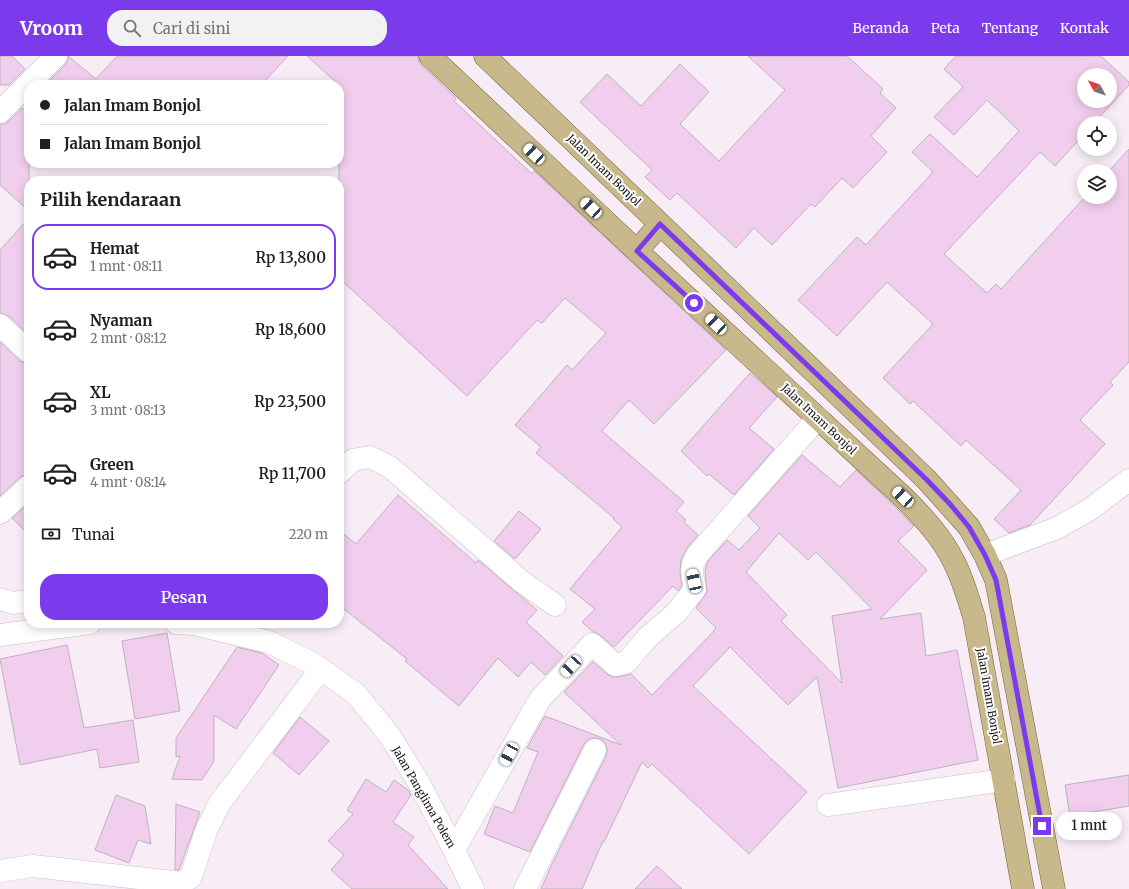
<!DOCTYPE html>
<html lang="id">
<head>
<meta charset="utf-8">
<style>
	body { margin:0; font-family:Merriweather,serif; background:#f2f2f2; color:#202124; height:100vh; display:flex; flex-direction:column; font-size:15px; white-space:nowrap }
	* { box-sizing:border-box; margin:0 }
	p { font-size:13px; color:#757577 }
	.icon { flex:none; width:22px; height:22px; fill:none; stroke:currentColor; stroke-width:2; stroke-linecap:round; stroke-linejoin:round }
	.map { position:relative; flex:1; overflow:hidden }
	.side { position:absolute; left:24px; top:120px; width:320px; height:452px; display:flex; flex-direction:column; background:#fff; border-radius:16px; box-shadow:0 2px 10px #0003 }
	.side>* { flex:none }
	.hud { position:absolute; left:24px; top:24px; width:320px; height:88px; border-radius:16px; box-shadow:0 2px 10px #0003; display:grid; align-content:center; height:88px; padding:0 16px; background:#fff }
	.needle { width:26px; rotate:310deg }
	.fabs { position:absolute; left:1077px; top:12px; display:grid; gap:8px }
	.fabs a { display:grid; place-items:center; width:40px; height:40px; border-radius:50%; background:#fff; box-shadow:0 2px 10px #0003; font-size:20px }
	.end { position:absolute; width:18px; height:18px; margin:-9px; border:5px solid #7c3aed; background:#fff; box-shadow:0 0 0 2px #fff }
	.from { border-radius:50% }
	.bubble { position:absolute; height:28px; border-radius:14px; background:#fff; box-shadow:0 2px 10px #0003; font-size:13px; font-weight:600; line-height:28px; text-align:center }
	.car { position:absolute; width:12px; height:24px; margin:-12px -6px; border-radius:5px; box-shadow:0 0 3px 1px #0007; background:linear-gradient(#fff 24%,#345 0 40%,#fff 0 76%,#345 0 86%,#fff 0) }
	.hud b { display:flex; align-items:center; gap:14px; height:38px; font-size:15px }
	.hud b+b { border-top:1px solid #e0e0e0 }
	.hud i { width:10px; height:10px; background:#202124 }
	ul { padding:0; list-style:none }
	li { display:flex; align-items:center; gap:12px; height:66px; margin:0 8px 6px; padding:0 8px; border:2px solid transparent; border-radius:16px }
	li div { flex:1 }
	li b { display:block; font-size:15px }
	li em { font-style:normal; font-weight:600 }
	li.selected { border-color:#7c3aed }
	li>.icon { width:36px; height:36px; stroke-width:1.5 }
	h2 { padding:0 16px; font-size:18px; line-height:48px }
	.pay { display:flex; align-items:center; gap:10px; height:44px; padding:0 16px; font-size:15px }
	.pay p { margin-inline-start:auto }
	.cta { display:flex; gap:8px; margin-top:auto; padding:8px 16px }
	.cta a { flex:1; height:46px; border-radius:16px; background:#7c3aed; color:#fff; font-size:16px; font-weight:600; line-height:46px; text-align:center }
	header { display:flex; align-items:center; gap:24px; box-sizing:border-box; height:56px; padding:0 20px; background:#7c3aed; color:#fff }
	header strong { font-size:19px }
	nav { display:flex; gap:22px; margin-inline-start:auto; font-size:14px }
	.search { width:280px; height:36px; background:#f2f2f2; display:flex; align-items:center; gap:10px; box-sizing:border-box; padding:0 14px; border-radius:16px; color:#757577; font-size:15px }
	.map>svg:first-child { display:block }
	.building { fill:#f1ceed; stroke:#bdb3bc; fill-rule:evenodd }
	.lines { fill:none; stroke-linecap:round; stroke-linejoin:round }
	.minor-casing { stroke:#cabfc8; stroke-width:23 }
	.major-casing { stroke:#736232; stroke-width:23 }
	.minor { stroke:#fff; stroke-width:22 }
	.major { stroke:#c8b98c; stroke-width:22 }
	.route { stroke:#7c3aed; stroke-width:5 }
	.labels { text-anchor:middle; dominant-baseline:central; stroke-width:4; stroke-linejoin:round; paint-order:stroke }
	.street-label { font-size:11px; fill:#1b171b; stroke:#fefefe }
</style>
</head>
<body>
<header>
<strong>Vroom</strong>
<div class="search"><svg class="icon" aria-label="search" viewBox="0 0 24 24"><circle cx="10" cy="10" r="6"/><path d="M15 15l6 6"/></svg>Cari di sini</div>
<nav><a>Beranda</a><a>Peta</a><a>Tentang</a><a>Kontak</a></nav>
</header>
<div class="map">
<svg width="1129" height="833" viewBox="0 0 1129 833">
	<rect width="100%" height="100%" fill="#f8edf7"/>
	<!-- building -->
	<path class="building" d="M0 0H12L25 13 9 29H0Z
		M68 0 96 23 117 0H288L261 29H45L65 9 68 4Z
		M307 0H418V4L421 9 456 42 454 45 532 118 534 115 726 294 654 368 629 344 602 375 684 446 676 455 686 464 684 466 698 479 687 492 681 504 680 516 682 530 678 535 673 530 614 591 600 579 593 576 582 566 595 553 570 533 622 471 613 463 614 462 536 397 541 391 515 369 567 309 572 314 606 277 565 242 542 267 537 264 467 340 339 222V29Z
		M748 0H847L883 33 880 37 896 52 871 80 887 96 853 132 842 122 815 151 811 148 772 189 754 172 736 192 677 137 670 144 645 121 652 114 580 46 607 18 641 50 680 8 709 36 680 68 719 105 785 34Z
		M956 0H1101L1129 26V29L1094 67H1084V78L1055 110 1040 96 944 198 987 237 996 228 1001 233 1085 141H1110L1109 115 1129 93V306L1110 326 1113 329 1080 364 1105 388 1030 469 1009 477 994 463 1021 434 966 384 961 390 913 345 910 348 883 322 933 268 887 226 837 280 798 244 857 181 866 189 933 116 912 96 930 78 977 121 1019 75 987 44 954 79 934 61 963 31 944 13ZM1084 19H1110V45H1084Z
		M22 52 29 59V155L0 129V68H4L9 65Z
		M29 162V279L9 260 0 257V194Z
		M0 286 20 305 29 308V418L20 421 0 440Z
		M750 317 777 341 749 372 774 393 734 439 709 418 707 420 681 395Z
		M802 399 840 431 856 414 894 450 914 470 898 485 927 514 880 563 921 557 926 600 957 594 978 704 838 732 817 621 788 649 730 591 693 630 807 736 749 798 652 708 648 712 642 706 604 786 603 785 582 833H541L552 808 606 700 607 694 605 687 600 683 594 682 588 684 584 688 530 796 484 778 495 750 513 757 538 696 527 692 545 660 621 689 564 636 593 606 607 618 612 621H618L631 618 652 639 714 575H713L716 572 696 552 707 536 705 515 708 505 727 484 739 494 760 472 748 460ZM779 477 808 504 816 496 872 553 832 560 842 627 781 565 787 559 746 516Z
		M398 439 476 507 478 504 537 554 526 566 563 600 545 619 531 606 518 621 498 602 459 650 405 605 407 603 339 549V474L356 488Z
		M29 447V479L12 462Z
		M519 455 541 473 515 503 494 485Z
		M167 577 180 655 135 663 122 585Z
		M67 589 84 672 133 664 139 706 100 712 97 693 20 709 0 603Z
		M237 591 262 597 279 609 236 673 214 659V705L202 724 172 723 180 700 176 701V682Z
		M300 661 329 685 299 719 273 697Z
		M1129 719V750L1070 760 1065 729Z
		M366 723 386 736 394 724 408 734 411 739 393 766 414 781 408 789 448 833H352L331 814 344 799 328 785 353 758 347 754Z
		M116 739 145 750 151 788 138 784 129 807 95 794Z
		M176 748 200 756 179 814H175Z
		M657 810 682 833H635Z"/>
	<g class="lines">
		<defs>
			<path id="minor" d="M0 56 56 0
				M0 269 29 296
				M339 417 353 404 370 401 390 411 521 525 555 549
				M0 457 29 430
				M985 499 1057 472 1089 454 1129 424
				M0 543 13 547 29 545
				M176 567 194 568 269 586 314 608 356 638 390 680 419 727 454 794 473 833
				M0 579 90 567
				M828 749 1004 724
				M454 794 540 643 592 588 615 609 627 606 647 582 677 556 695 533C692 517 689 513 698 498L818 362
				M0 815 33 810 182 827 191 821 206 775 219 748 321 613
				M525 833 595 694"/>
			<path id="major" d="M430 0 637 195 903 441C922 460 942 481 954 506 963 523 968 542 974 561L1023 833
				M485 0 926 423 969 471 985 499 996 524 1054 833
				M637 195 660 168"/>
		</defs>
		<!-- minor casing -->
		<use href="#minor" class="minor-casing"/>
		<!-- major casing -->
		<use href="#major" class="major-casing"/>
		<!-- minor -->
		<use href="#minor" class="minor"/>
		<!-- major -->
		<use href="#major" class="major"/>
	</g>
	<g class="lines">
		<!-- route -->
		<path class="route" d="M694 247 637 195 660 168 926 423 950 448 969 471 985 499 996 524 1042 770"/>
	</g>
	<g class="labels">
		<!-- street labels -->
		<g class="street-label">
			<text transform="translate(604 114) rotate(44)">Jalan Imam Bonjol</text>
			<text transform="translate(819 363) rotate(43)">Jalan Imam Bonjol</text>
			<text transform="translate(989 640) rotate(80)">Jalan Imam Bonjol</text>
			<text transform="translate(424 741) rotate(60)">Jalan Panglima Polem</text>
		</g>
	</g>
</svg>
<div class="fabs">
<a><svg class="needle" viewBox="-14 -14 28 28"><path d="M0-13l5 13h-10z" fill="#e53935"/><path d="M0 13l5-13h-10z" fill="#757577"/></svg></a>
<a><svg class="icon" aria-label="locate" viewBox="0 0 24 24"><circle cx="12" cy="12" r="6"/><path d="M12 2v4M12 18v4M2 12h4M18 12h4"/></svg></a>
<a><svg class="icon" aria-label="layers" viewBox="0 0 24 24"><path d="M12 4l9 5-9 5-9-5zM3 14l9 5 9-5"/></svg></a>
</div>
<i class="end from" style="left:694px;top:247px"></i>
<i class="end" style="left:1042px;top:770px"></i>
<div class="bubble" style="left:1056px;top:756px;width:66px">1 mnt</div>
<i class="car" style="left:534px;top:98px;rotate:313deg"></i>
<i class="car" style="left:591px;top:152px;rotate:313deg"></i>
<i class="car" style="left:716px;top:268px;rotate:313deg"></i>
<i class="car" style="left:903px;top:441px;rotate:313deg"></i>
<i class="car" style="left:694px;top:525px;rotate:348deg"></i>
<i class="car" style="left:571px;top:610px;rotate:223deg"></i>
<i class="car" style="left:509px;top:698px;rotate:209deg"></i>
<div class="hud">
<b><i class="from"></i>Jalan Imam Bonjol</b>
<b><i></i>Jalan Imam Bonjol</b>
</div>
<section class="side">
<h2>Pilih kendaraan</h2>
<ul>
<li class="selected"><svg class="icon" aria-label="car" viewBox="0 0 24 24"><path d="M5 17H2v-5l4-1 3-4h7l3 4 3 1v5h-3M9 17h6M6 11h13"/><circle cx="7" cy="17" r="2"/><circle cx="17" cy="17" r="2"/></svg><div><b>Hemat</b><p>1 mnt · 08:11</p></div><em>Rp 13,800</em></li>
<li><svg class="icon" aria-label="car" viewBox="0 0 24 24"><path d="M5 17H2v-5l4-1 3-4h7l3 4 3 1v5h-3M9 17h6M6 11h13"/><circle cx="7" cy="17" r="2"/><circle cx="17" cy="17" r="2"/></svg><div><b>Nyaman</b><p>2 mnt · 08:12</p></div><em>Rp 18,600</em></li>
<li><svg class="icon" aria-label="car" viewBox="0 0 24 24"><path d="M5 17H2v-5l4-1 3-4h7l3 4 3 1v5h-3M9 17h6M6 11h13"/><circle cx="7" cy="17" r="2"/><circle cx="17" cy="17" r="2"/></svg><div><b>XL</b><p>3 mnt · 08:13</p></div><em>Rp 23,500</em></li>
<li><svg class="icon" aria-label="car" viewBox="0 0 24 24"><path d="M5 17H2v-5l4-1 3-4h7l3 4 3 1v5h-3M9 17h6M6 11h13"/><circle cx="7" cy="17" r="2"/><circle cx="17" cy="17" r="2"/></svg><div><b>Green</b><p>4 mnt · 08:14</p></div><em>Rp 11,700</em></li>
</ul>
<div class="pay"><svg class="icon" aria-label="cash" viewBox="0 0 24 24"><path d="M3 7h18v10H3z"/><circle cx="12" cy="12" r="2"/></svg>Tunai<p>220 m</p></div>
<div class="cta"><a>Pesan</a></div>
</section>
</div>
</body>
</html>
